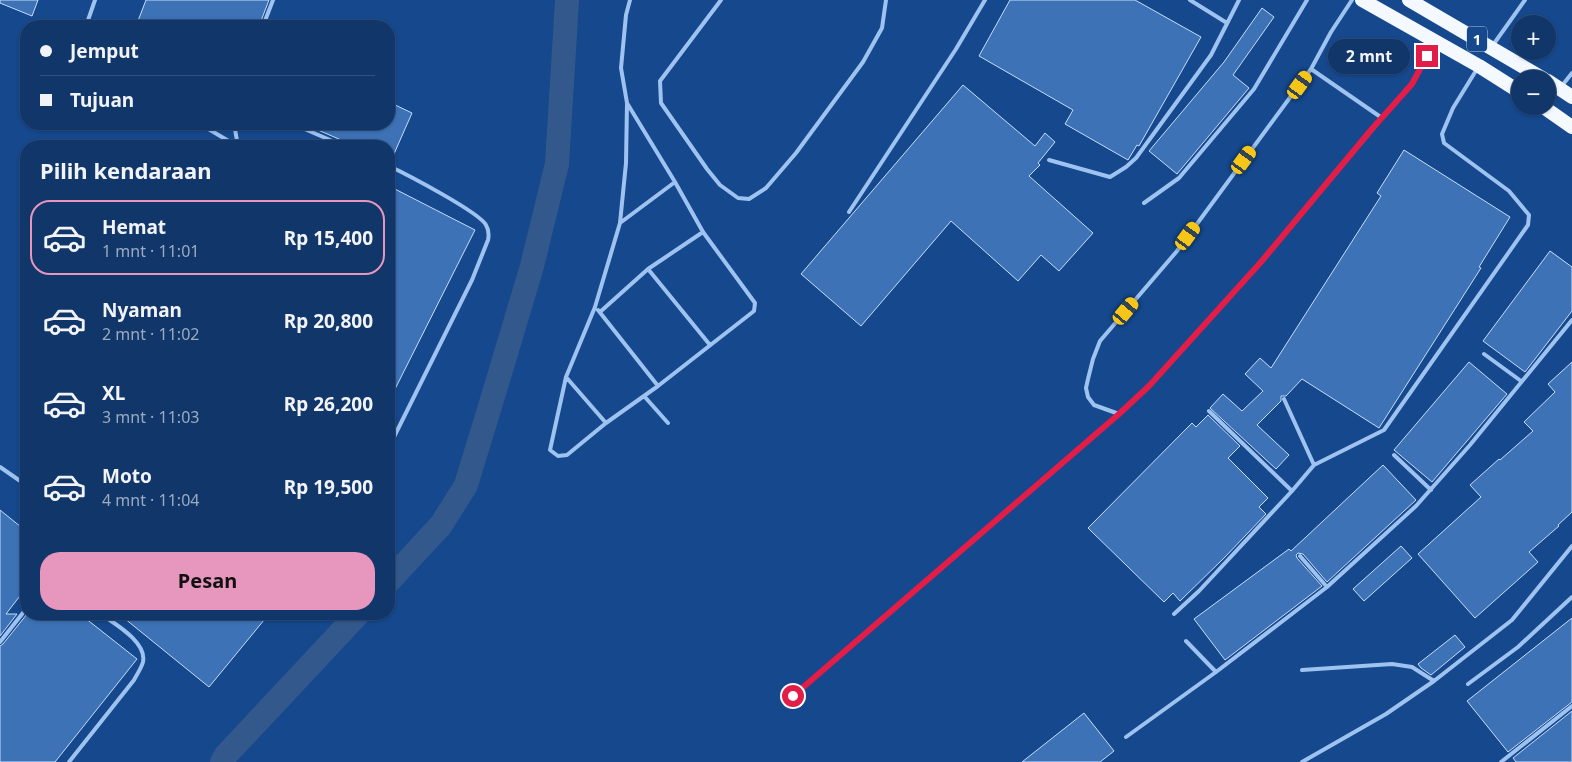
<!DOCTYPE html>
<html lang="id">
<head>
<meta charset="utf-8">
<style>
	body { margin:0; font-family:"Noto Sans",sans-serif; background:#193e70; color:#f1f3f6; height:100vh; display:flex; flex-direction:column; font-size:19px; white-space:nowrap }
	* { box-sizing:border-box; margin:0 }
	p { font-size:16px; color:#9cabc1 }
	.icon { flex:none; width:28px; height:28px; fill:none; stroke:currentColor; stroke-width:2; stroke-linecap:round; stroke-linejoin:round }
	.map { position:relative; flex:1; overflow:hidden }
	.panel { position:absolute; left:20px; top:140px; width:375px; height:480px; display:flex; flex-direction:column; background:#10366a; border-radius:20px; box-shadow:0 1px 4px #0004,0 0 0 1px #30507e }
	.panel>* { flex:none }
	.hud { position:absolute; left:20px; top:20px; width:375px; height:110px; border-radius:20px; box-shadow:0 1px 4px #0004,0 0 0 1px #30507e; display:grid; align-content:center; height:110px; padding:0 20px; background:#10366a }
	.fabs { position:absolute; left:1511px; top:15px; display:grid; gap:10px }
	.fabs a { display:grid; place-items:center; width:45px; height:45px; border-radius:50%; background:#10366a; box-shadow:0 1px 4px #0004,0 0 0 1px #30507e; font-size:25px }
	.end { position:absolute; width:22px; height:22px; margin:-11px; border:6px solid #e11d48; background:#fff; box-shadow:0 0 0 2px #fff }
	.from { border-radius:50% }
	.bubble { position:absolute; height:35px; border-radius:18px; background:#10366a; box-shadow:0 1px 4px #0004,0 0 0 1px #30507e; font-size:16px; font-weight:700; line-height:35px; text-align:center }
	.car { position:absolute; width:15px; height:30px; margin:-15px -8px; border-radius:6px; box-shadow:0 0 4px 1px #0007; background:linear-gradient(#f5c518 24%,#345 0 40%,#f5c518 0 76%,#345 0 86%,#f5c518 0) }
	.hud b { display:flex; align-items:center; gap:18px; height:48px; font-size:19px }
	.hud b+b { border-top:1px solid #30507e }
	.hud i { width:12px; height:12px; background:#f1f3f6 }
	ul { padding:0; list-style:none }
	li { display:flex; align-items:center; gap:15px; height:75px; margin:0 10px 8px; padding:0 10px; border:2px solid transparent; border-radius:20px }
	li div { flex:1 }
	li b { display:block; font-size:19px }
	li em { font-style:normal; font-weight:700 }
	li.current { border-color:#e797bd }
	li>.icon { width:45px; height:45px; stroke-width:1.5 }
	h2 { padding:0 20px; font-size:22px; line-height:60px }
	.primary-button { display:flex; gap:10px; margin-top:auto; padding:10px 20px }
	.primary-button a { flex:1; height:58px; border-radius:20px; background:#e797bd; color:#111; font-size:20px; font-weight:700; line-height:58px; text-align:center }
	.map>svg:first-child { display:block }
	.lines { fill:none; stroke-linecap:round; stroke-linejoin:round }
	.river { stroke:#33598c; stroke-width:24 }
	.building { fill:#3d72b6; stroke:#c6ddfb }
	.service { stroke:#9fc3f0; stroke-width:4 }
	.trunk { stroke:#f4f8ff; stroke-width:14 }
	.route { stroke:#e11d48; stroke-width:6 }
	.labels { text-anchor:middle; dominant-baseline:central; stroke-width:4; stroke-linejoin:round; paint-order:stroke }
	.shield { fill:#15488d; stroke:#b9c8dd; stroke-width:1 }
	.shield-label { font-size:15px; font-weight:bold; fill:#fff }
</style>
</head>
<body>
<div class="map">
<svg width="1572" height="762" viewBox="0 0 1572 762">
	<rect width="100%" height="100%" fill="#15488d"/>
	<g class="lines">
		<!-- river -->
		<path class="river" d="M389 581 441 525 466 485 498 380 532 266 557 164 567 0
			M222 762 226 755 358 614"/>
	</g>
	<!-- building -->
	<path class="building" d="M0 0H38L32 16 0 3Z
		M146 0H269L259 26H136Z
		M1010 0H1135L1201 37 1139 146 1137 145 1128 160 1065 124 1073 110 979 56Z
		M1262 8 1274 17 1233 75 1249 88 1177 174 1149 151 1224 62Z
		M963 85 1035 146 1045 133 1055 142 1038 163 1040 165 1029 176 1093 233 1059 271 1041 255 1018 281 951 221 861 326 801 274Z
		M389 102 412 113 390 163 389 162V146H355L304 124H389Z
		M1404 150 1510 217 1479 267 1481 268 1379 428 1302 379 1286 396H1281V401L1257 425 1289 455 1276 469 1210 408 1223 394 1242 411 1263 391 1245 374 1260 358 1271 368 1381 196 1377 193Z
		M389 186 475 230 389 401Z
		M1550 251 1572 267V311L1525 372 1483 341Z
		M1469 362 1507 394 1432 482 1394 450Z
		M1572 362V512L1558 525 1559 526 1529 552 1538 562 1475 618 1418 554 1481 497 1470 485 1499 459 1500 460 1533 431 1524 422 1555 392 1548 384Z
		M1208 415 1240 446 1228 458 1268 498 1259 507 1266 514 1224 558 1180 601 1173 593 1164 602 1088 528 1192 423 1196 427Z
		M1383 465 1416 500 1327 582 1303 554 1298 553 1296 555 1297 558 1322 586 1225 660 1194 619 1289 549 1291 551Z
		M0 510 26 531V588L6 614H17L0 636Z
		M1401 546 1412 558 1364 601 1353 589Z
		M27 614H80L137 659 55 762H0V646L3 644Z
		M119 614H269L209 687Z
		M1572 618V702L1508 752 1467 701Z
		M1455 635 1465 647 1431 675 1421 668 1418 664Z
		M1572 711V762H1516L1513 758Z
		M1084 713 1114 751 1100 762H1022Z"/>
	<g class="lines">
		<!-- service -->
		<path class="service" d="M721 0 660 81 661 103 707 169 720 185 738 198 749 199 766 188 796 153 863 62 882 28 886 0
			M1190 0 1227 23
			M1352 0 1331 32 1311 69 1382 118
			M86 26 95 0
			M263 26 273 0
			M1493 45 1525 0
			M1561 87 1572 73
			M627 103 675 182 703 232 755 303 754 311 658 386 606 423 567 455 558 456 550 450 566 377 595 307 620 223 626 163 627 103 621 68 626 15 630 0
			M200 124 237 146
			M234 124 238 146
			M293 124 344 146
			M1049 160 1110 177 1126 167 1136 158 1211 55 1239 0
			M389 166C406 174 479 212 486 225 489 230 489 235 488 240L472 280 389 447
			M1144 203 1179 178 1254 89 1307 0
			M849 212 956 49 985 0
			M620 223 675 182
			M648 269 710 345
			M598 310 658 386
			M600 312 648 269 703 232
			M1484 354 1521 381
			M566 377 606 423
			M644 396 668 423
			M1284 399 1314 465
			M1209 411 1292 491
			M1119 414 1094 405 1088 397 1086 388 1088 379 1093 359 1100 341 1177 251 1311 69
			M1394 455 1431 490
			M0 467 26 485
			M1300 556 1327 587
			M1174 614 1199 591 1292 491 1314 465 1384 430 1528 225 1529 215 1509 191 1444 143 1442 134 1453 108 1477 69
			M1186 641 1216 672
			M0 642 26 609
			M1302 670 1392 664 1412 667 1434 681
			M1468 684 1518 647 1572 597
			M793 696 1119 414 1149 386 1261 262 1382 118 1412 83 1433 45
			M1126 737 1216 672 1327 587 1416 506 1470 445 1572 320
			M69 762 134 680C137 674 141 669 143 662 147 642 115 624 101 614
			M1302 762 1386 714 1434 681 1512 620 1572 546
			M1501 762 1572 706"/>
		<!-- trunk -->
		<path class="trunk" d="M1362 0 1479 66 1520 92
			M1409 0 1544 79
			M1548 81 1572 97
			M1542 106 1572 127"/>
	</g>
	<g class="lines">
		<!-- route -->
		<path class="route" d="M793 696 1119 414 1149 386 1261 262 1371 130 1412 84 1427 56"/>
	</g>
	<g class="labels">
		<!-- shield labels -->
		<rect class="shield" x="1467" y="26.5" width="20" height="25" rx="4"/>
		<g class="shield-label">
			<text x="1477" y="39">1</text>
		</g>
	</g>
</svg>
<div class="fabs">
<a>+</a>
<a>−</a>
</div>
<i class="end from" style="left:793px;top:696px"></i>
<i class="end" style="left:1427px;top:56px"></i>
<div class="bubble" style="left:1328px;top:39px;width:82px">2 mnt</div>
<i class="car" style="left:1300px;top:85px;rotate:36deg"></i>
<i class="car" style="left:1244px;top:160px;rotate:36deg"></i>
<i class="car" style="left:1188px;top:236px;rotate:36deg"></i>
<i class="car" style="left:1126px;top:311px;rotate:40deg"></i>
<div class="hud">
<b><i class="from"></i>Jemput</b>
<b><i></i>Tujuan</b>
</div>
<section class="panel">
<h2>Pilih kendaraan</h2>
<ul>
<li class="current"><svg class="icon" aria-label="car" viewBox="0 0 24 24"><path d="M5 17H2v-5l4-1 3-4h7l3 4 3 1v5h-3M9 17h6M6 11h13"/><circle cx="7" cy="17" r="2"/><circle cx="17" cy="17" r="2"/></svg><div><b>Hemat</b><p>1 mnt · 11:01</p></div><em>Rp 15,400</em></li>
<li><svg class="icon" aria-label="car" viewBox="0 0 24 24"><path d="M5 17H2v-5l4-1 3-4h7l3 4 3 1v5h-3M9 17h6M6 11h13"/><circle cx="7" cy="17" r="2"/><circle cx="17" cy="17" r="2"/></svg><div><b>Nyaman</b><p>2 mnt · 11:02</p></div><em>Rp 20,800</em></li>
<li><svg class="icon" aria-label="car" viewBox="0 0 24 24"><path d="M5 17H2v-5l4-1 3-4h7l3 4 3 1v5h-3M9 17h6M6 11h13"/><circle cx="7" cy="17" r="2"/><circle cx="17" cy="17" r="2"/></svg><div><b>XL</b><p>3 mnt · 11:03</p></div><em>Rp 26,200</em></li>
<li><svg class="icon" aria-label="car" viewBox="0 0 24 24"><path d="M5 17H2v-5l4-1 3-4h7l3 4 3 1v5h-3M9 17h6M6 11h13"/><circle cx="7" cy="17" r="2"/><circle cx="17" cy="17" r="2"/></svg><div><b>Moto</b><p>4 mnt · 11:04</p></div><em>Rp 19,500</em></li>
</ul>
<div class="primary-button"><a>Pesan</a></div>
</section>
</div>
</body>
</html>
